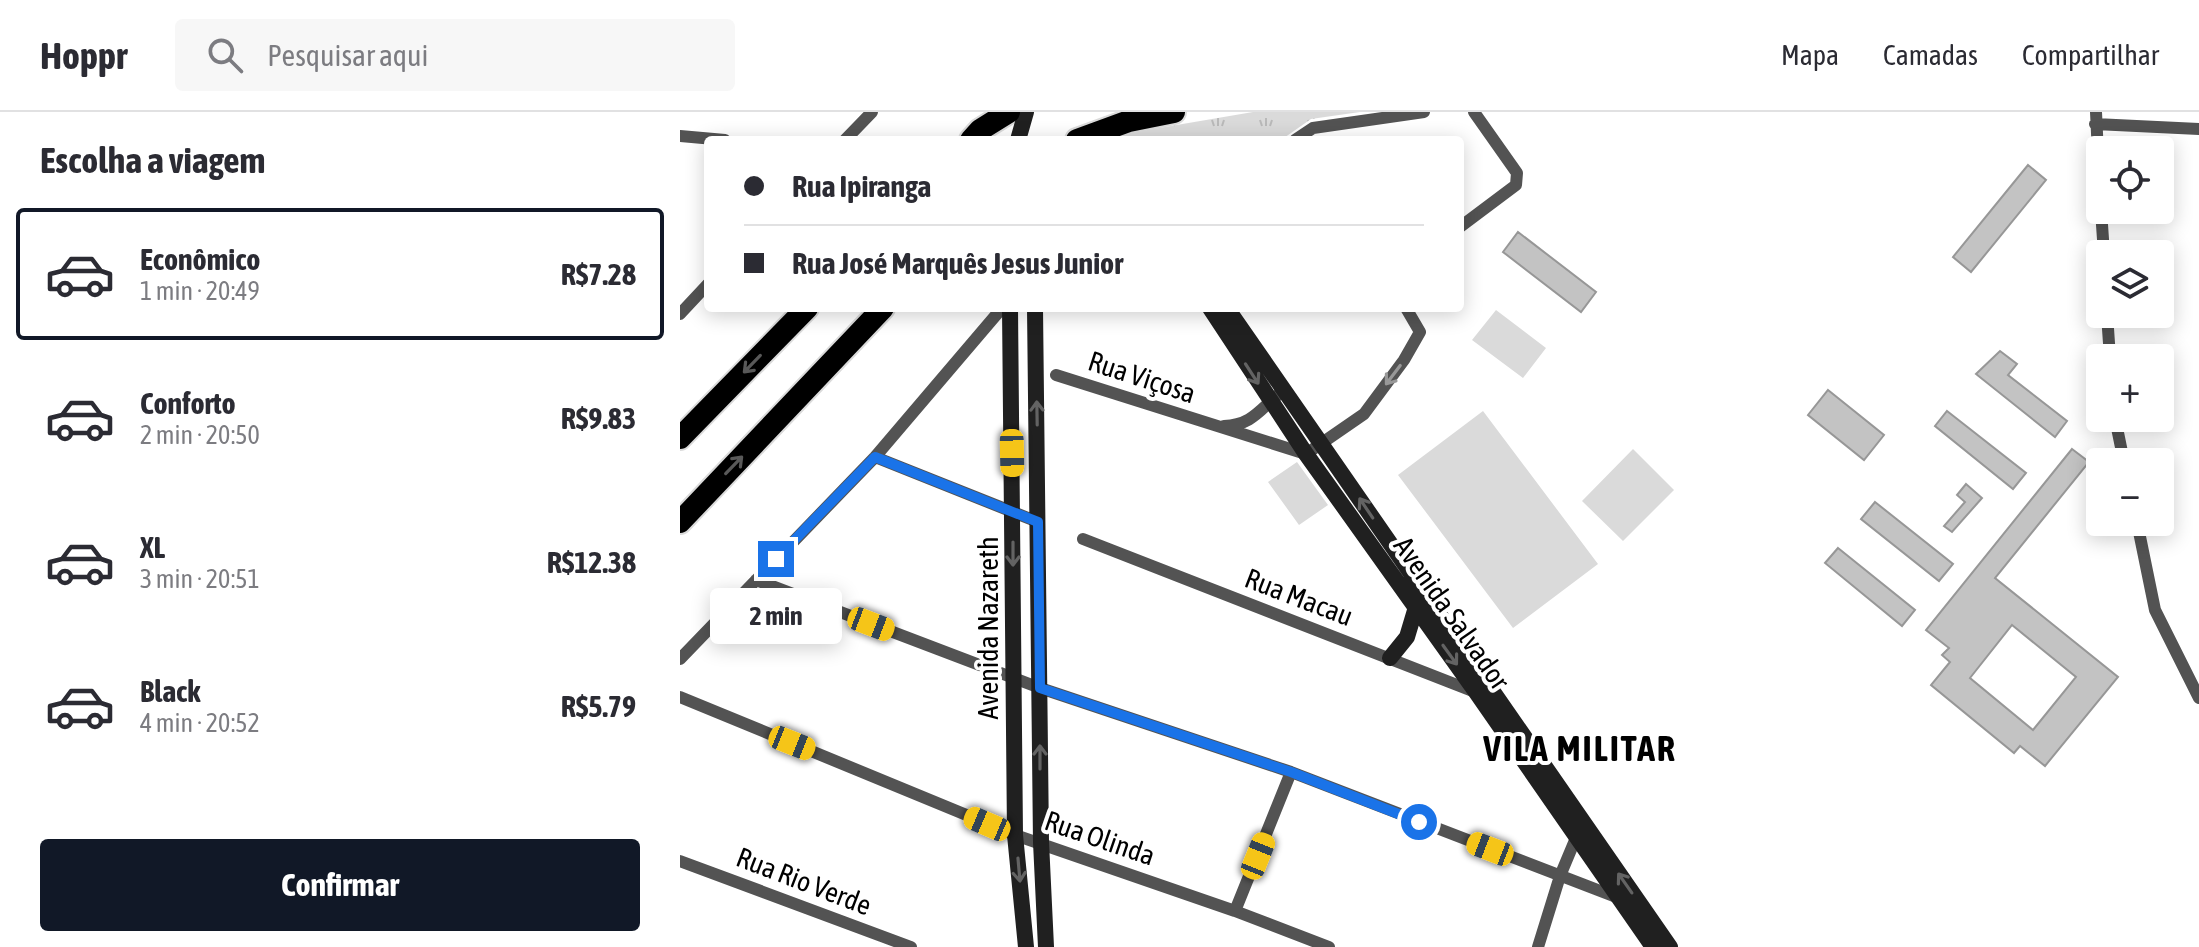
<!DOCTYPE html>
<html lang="pt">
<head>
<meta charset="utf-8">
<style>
	body { margin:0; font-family:"Asap Condensed",sans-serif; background:#f7f7f7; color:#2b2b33; height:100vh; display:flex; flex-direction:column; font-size:30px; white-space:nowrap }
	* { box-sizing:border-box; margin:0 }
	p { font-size:26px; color:#7c7c81 }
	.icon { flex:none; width:44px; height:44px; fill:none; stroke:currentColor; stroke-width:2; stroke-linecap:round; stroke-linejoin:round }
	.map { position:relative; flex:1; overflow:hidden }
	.drawer { display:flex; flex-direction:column; background:#fff; width:680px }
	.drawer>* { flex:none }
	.banner { position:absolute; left:24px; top:24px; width:760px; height:176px; border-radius:8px; box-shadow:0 4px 20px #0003; display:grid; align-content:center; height:176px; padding:0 40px; background:#fff }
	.controls { position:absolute; left:1406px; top:24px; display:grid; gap:16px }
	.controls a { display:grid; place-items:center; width:88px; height:88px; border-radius:8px; background:#fff; box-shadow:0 4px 20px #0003; font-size:40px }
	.end { position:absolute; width:36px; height:36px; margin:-18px; border:10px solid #1a73e8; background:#fff; box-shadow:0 0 0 4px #fff }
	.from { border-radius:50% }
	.bubble { position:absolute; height:56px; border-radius:8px; background:#fff; box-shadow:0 4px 20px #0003; font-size:26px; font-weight:700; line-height:56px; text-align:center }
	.car { position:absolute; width:24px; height:48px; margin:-24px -12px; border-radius:10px; box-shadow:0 0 6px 2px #0007; background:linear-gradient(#f5c518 24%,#345 0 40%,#f5c518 0 76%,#345 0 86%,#f5c518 0) }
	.banner b { display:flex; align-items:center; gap:28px; height:76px; font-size:30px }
	.banner b+b { border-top:2px solid #e1e1e2 }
	.banner i { width:20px; height:20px; background:#2b2b33 }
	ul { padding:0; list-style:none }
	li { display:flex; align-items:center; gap:24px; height:132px; margin:0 16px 12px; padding:0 24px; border:4px solid transparent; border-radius:8px }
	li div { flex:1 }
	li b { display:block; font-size:30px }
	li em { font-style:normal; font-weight:700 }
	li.current { border-color:#111827 }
	li>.icon { width:72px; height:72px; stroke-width:1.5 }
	h2 { padding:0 40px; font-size:36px; line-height:96px }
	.cta { display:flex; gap:16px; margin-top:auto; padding:16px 40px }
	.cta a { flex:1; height:92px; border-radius:8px; background:#111827; color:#fff; font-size:32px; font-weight:700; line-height:92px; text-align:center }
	header { display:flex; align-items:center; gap:48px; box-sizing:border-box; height:112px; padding:0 40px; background:#fff; border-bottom:2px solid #e1e1e2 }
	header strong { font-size:38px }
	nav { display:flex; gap:44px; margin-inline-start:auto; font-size:28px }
	.search { width:560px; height:72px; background:#f7f7f7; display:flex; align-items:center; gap:20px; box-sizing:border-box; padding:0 28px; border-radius:8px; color:#7c7c81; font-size:30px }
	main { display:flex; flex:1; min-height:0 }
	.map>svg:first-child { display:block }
	.park { fill:url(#park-tufts) }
	.pitch { fill:#dadada }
	.building { fill:#c3c3c3; stroke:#979797; stroke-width:2; fill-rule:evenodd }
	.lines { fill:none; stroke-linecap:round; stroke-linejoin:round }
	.highway-casing { stroke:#dbdbdb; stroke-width:26 }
	.street { stroke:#535353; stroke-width:12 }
	.secondary { stroke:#202020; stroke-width:16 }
	.highway { stroke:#000; stroke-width:22 }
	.oneway { stroke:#595959 }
	.oneway2 { stroke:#636363 }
	.oneway3 { stroke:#989898 }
	.route { stroke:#1a73e8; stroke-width:10 }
	.labels { text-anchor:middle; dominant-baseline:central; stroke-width:8; stroke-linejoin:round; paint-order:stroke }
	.street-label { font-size:28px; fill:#000; stroke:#fff }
	.district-label { font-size:36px; font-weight:bold; letter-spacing:2px; fill:#000; stroke:#fff }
</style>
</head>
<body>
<header>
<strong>Hoppr</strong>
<div class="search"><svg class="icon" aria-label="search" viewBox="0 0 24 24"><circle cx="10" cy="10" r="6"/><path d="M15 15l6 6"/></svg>Pesquisar aqui</div>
<nav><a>Mapa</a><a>Camadas</a><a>Compartilhar</a></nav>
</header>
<main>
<section class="drawer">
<h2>Escolha a viagem</h2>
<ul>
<li class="current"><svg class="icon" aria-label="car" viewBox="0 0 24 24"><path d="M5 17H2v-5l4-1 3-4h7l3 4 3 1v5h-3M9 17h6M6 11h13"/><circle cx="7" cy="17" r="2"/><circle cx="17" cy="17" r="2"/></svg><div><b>Econômico</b><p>1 min · 20:49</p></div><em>R$7.28</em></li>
<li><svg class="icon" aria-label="car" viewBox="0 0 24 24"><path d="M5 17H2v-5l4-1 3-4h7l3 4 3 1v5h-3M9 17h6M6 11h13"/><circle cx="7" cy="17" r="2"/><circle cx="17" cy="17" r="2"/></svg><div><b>Conforto</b><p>2 min · 20:50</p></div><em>R$9.83</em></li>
<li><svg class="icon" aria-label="car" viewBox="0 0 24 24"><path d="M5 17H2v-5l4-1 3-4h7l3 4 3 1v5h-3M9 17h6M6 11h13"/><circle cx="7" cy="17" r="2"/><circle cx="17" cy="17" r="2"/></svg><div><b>XL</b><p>3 min · 20:51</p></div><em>R$12.38</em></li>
<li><svg class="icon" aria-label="car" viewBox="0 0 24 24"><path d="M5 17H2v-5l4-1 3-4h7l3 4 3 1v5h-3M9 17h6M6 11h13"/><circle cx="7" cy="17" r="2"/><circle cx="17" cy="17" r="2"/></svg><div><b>Black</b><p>4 min · 20:52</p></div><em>R$5.79</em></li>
</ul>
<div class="cta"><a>Confirmar</a></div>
</section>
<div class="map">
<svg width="1519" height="835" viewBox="0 0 1519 835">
	<defs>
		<pattern id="park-tufts" width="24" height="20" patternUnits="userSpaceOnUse" patternTransform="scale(2)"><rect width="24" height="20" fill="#dadada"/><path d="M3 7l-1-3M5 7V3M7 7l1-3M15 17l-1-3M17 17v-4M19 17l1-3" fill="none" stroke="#b9b9b9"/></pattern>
	</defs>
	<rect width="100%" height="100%" fill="#fff"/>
	<!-- park -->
	<path class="park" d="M573 0H680L631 7 601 28 433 27 438 23Z"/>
	<!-- pitch -->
	<path class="pitch" d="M816 198 866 236 843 266 792 228Z
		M803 299 918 452 833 516 718 363Z
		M953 337 994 378 943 429 902 389Z
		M617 350 648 393 619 413 588 370Z"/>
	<!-- building -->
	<path class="building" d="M1348 53 1366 68 1291 160 1273 145Z
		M838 120 916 180 901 200 823 140Z
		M1320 239 1337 252 1328 263 1387 309 1375 325 1296 262Z
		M1148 278 1204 323 1184 348 1128 303Z
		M1267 299 1346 361 1333 377 1255 314Z
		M1392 337 1409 350 1315 466 1438 565 1365 654 1340 634 1334 641 1251 573 1270 550 1262 543 1269 536 1246 518ZM1332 513 1396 565 1353 618 1290 566Z
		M1286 372 1302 386 1272 420 1264 414 1285 390 1277 383Z
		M1195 390 1273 452 1259 469 1181 407Z
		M1158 436 1235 498 1222 514 1145 451Z"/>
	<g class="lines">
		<defs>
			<path id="highway" d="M291 28 300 18 329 0
				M397 28 449 9 494 0
				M0 326 127 196
				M0 410 203 196"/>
		</defs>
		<!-- highway casing -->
		<use href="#highway" class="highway-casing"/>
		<!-- street -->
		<path class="street" d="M1416 0 1420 85
			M1415 12 1519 17
			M0 24 45 28
			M165 28 192 0
			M615 28 633 16 744 0
			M1421 98 1424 142
			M780 115 836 73 837 61 794 0
			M0 202 28 172
			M1427 202 1430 246
			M376 263 626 342 684 302 724 248 740 220 726 196
			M1435 306 1444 350
			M544 314C574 313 581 295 603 279
			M195 345 358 410
			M1457 410 1475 498 1519 586
			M403 427 795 580
			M76 468 360 576 611 660 936 785
			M0 547 195 345 322 196
			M0 585 335 723 555 799 649 835
			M0 749 231 835
			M555 799 611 660
			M858 835 880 764 898 721"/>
		<!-- secondary -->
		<path class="secondary" d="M338 28 346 0
			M330 196 335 723 346 835
			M355 196 361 730 366 835
			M530 196 626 342 796 580 973 835
			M547 196 990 835
			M710 546 727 525 736 495"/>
		<!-- highway -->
		<use href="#highway" class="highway"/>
	</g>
	<!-- one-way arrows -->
	<defs><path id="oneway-shaft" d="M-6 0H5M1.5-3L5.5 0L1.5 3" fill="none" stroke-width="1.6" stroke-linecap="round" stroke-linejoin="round" transform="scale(2)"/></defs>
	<g class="oneway">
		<use href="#oneway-shaft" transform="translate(72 252) rotate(134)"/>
		<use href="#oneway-shaft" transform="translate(54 353) rotate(-46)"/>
	</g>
	<g class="oneway2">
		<use href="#oneway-shaft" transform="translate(572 262) rotate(57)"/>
		<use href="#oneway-shaft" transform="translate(357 301) rotate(-91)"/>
		<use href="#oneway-shaft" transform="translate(686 396) rotate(-124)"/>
		<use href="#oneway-shaft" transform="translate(333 442) rotate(90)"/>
		<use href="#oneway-shaft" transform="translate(770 543) rotate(54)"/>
		<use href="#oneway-shaft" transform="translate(360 645) rotate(-90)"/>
		<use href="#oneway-shaft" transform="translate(339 758) rotate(85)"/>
		<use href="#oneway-shaft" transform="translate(945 771) rotate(-125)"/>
	</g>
	<use class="oneway3" href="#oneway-shaft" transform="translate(713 263) rotate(127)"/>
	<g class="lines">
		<!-- route -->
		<path class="route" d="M96 447 195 345 358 410 360 576 611 660 739 710"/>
	</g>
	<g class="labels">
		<!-- street labels -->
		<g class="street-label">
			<text transform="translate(462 265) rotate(18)">Rua Viçosa</text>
			<text transform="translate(619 485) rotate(21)">Rua Macau</text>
			<text transform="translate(772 501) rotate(55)">Avenida Salvador</text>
			<text transform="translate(308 516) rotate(-90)">Avenida Nazareth</text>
			<text transform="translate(420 726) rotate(19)">Rua Olinda</text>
			<text transform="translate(124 769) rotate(21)">Rua Rio Verde</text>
		</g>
		<!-- district labels -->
		<g class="district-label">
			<text x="900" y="636">VILA MILITAR</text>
		</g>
	</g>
</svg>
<div class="controls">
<a><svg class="icon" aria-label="locate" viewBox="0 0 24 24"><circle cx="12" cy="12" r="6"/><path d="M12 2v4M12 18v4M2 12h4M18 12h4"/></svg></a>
<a><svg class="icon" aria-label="layers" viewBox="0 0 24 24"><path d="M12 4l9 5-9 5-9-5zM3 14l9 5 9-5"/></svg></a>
<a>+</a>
<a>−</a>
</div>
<i class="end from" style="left:739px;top:710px"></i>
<i class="end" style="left:96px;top:447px"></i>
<div class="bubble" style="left:30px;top:476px;width:132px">2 min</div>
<i class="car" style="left:332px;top:341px;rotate:179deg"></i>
<i class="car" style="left:191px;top:512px;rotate:111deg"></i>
<i class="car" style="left:112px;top:631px;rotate:112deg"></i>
<i class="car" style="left:307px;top:712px;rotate:293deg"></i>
<i class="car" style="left:810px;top:737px;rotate:291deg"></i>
<i class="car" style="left:578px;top:744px;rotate:22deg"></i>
<div class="banner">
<b><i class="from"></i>Rua Ipiranga</b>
<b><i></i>Rua José Marquês Jesus Junior</b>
</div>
</div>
</main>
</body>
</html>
